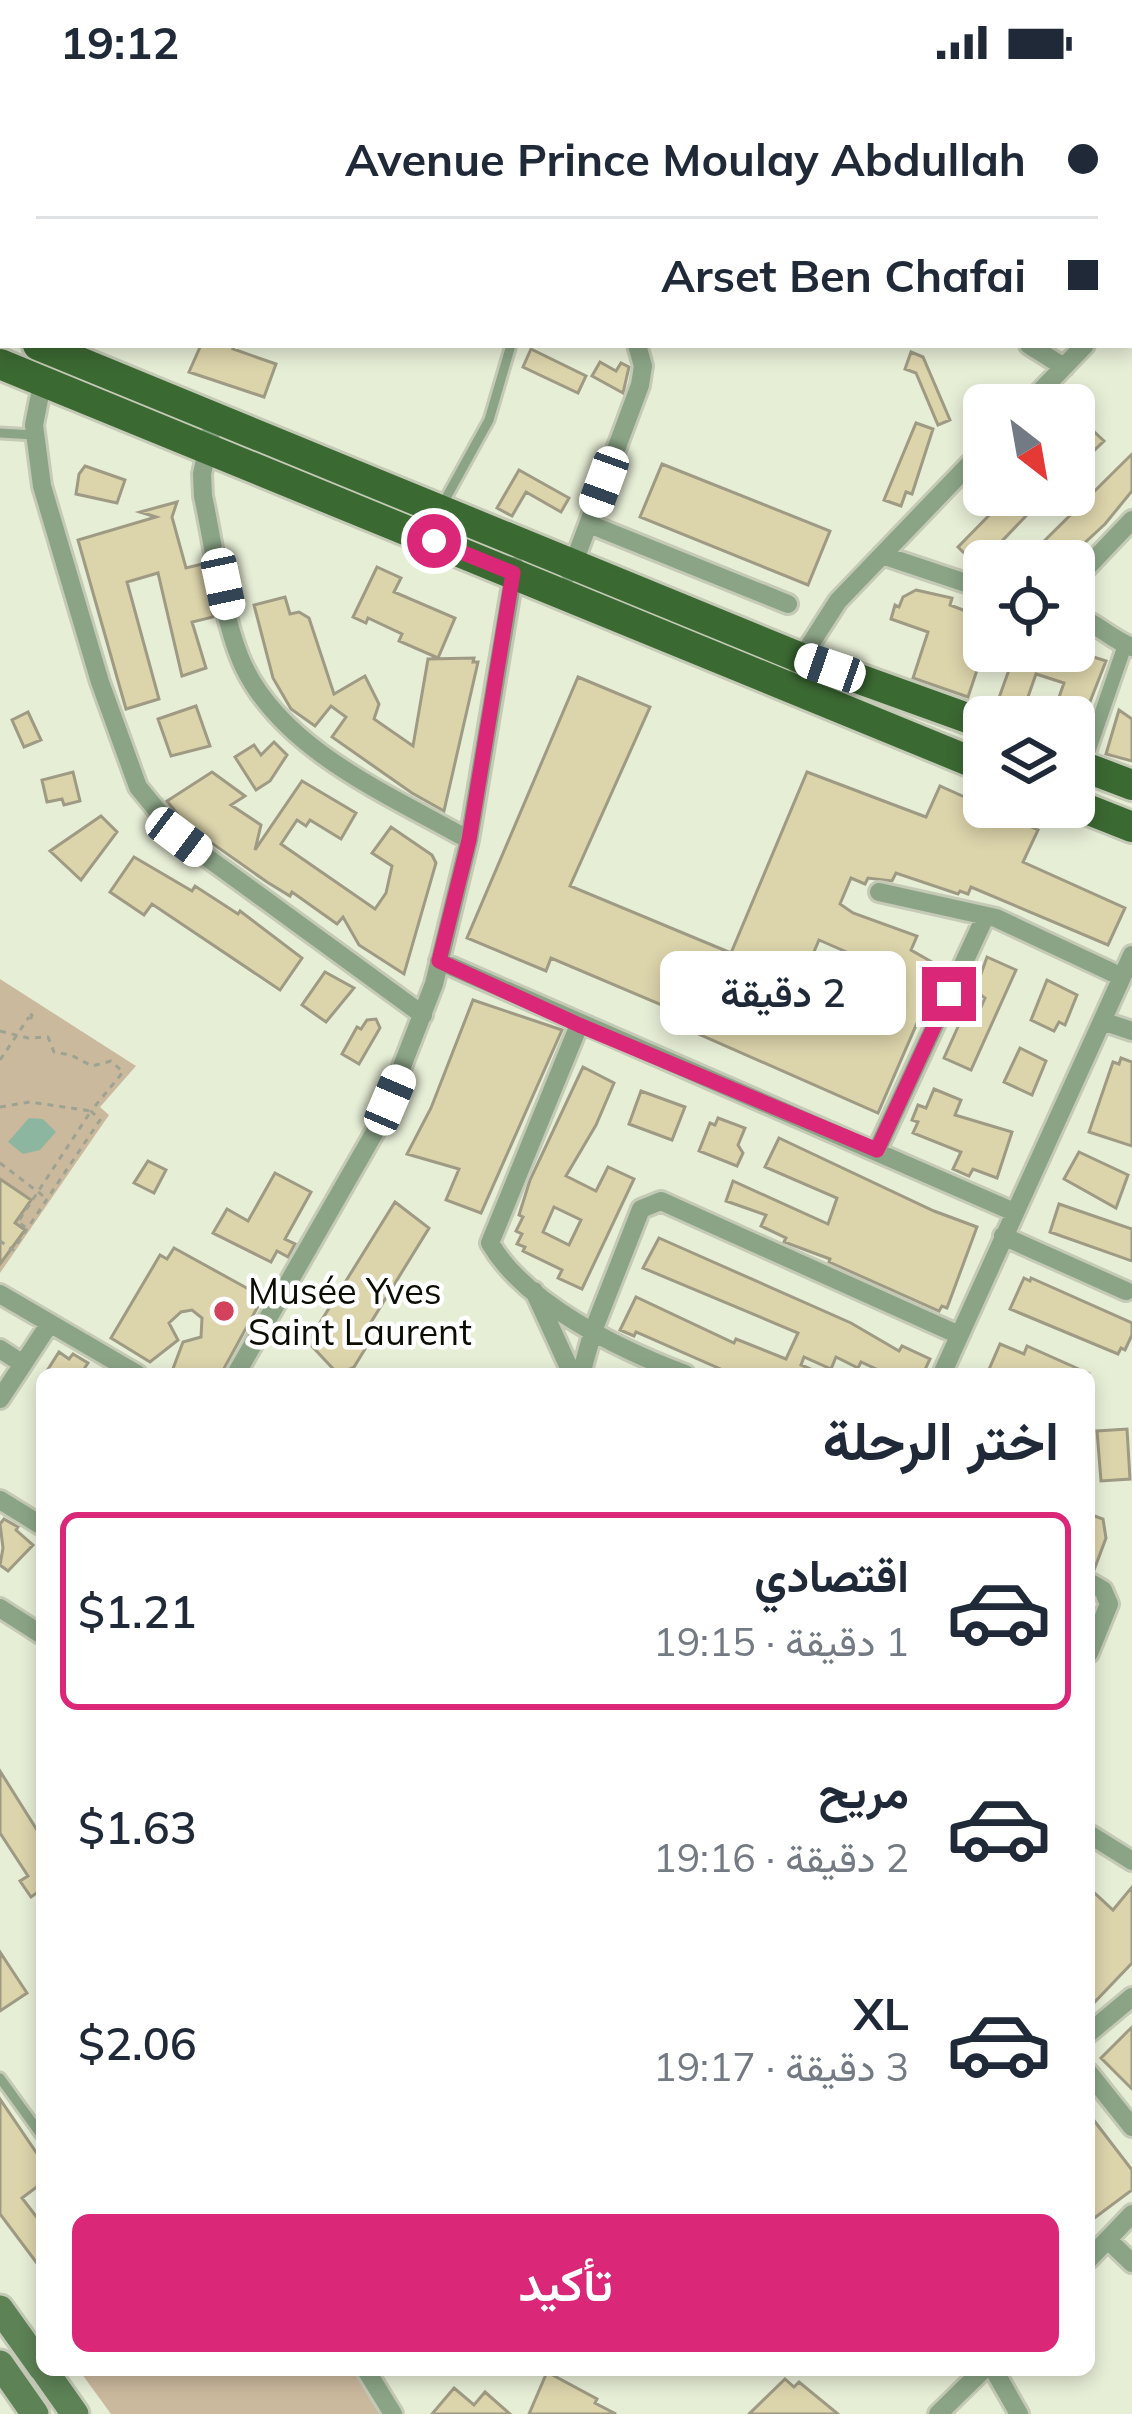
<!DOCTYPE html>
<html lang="ar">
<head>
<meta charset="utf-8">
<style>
	body { margin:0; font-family:Mulish,Vazirmatn,sans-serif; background:#f2f2f3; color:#1f2937; direction:rtl; height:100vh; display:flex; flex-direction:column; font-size:45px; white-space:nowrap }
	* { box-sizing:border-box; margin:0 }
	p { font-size:39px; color:#747a83 }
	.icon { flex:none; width:66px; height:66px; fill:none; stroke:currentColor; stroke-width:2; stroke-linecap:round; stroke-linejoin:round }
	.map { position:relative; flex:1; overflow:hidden; direction:ltr }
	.panel { position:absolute; left:36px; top:1284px; width:1059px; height:1008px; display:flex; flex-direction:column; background:#fff; border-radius:18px; box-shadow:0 6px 18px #0003; direction:rtl }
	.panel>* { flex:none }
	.top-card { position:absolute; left:0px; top:0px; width:1134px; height:264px; box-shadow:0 6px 18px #0003; direction:rtl; display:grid; align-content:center; height:264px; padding:0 36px; background:#fff }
	.needle { width:78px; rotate:149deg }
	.tools { position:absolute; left:963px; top:300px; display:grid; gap:24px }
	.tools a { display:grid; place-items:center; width:132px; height:132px; border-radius:18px; background:#fff; box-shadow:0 6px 18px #0003; font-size:60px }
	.end { position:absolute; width:54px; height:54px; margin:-27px; border:15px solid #db2777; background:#fff; box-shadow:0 0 0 6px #fff }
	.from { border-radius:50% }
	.bubble { position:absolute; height:84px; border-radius:18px; background:#fff; box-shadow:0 6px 18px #0003; font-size:39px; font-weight:600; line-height:84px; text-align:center; direction:rtl }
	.car { position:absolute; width:36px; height:72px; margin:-36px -18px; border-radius:15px; box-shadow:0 0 9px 3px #0007; background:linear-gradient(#fff 24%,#345 0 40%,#fff 0 76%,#345 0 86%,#fff 0) }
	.top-card b { display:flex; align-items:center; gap:42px; height:114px; font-size:45px }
	.top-card b+b { border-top:3px solid #e0e1e3 }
	.top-card i { width:30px; height:30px; background:#1f2937 }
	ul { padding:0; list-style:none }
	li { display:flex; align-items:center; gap:36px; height:198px; margin:0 24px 18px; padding:0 12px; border:6px solid transparent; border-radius:18px }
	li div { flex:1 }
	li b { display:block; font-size:45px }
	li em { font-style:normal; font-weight:600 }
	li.active { border-color:#db2777 }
	li>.icon { width:108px; height:108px; stroke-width:1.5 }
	h2 { padding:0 36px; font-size:54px; line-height:144px }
	.primary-button { display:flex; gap:24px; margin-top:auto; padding:24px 36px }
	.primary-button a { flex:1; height:138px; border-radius:18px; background:#db2777; color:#fff; font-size:48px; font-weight:600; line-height:138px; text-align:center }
	.status { display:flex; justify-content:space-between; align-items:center; height:84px; padding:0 60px; background:#fff; direction:ltr }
	.status svg { height:33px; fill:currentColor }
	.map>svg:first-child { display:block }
	.green { fill:#cbb99e }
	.water { fill:#8db6a0 }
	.building { fill:#dcd4ab; stroke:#9e9a83; stroke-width:3; fill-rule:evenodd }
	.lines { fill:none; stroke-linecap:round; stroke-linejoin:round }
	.service-casing { stroke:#c4cab5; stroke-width:15 }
	.pedestrian-casing { stroke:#c4cab5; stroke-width:20 }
	.minor-casing { stroke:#c4cab5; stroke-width:24 }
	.secondary-casing { stroke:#c4cab5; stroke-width:33 }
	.primary-casing { stroke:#c4cab5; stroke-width:36 }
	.path { stroke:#9da390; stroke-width:3; stroke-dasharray:6 6; stroke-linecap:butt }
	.service { stroke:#8ba486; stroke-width:9 }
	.pedestrian { stroke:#8ba486; stroke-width:14 }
	.minor { stroke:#8ba486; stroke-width:18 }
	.secondary { stroke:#5d8256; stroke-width:27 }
	.primary { stroke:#3b6932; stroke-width:30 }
	.route { stroke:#db2777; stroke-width:15 }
	.poi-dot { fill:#d2425c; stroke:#fff; stroke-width:4.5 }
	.labels { text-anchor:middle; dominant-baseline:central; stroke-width:9; stroke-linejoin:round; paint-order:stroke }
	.poi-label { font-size:36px; fill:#0c0e06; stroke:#fff; text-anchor:start }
</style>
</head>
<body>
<div class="status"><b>19:12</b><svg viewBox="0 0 49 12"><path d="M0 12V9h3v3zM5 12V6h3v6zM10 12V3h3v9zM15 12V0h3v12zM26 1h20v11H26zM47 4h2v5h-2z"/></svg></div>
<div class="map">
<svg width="1132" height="2330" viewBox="0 0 1132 2330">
	<rect width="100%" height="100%" fill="#e7eed6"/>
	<!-- green -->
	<path class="green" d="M878 0H1132V164L1131 3Z
		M0 895 136 982 100 1023 109 1031 0 1189Z
		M79 2286H357L383 2330H111Z"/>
	<!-- water -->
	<path class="water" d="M29 1034 43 1035 56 1048 40 1066 23 1070 8 1058Z"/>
	<!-- building -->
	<path class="building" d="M201 261H235L233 265 276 280 264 313 189 288Z
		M531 265 586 292 578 309 523 283Z
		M911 268 923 273 950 336 938 341 916 289 905 285Z
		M600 278 616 287 621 279 629 283 623 309 592 292Z
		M916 339 933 345 912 410 906 408 901 422 884 416Z
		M1088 342 1104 357 1074 386V356Z
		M1132 370V407L1105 440 1065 477H1024Z
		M662 380 830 447 808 501 640 433Z
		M85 382 125 396 117 419 76 410 79 390Z
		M519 386 569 414 561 428 526 408 512 432 497 424Z
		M1009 411H1046L981 479 975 472 971 476 958 463Z
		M177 418 172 433 186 484 202 480 213 533 192 538 206 584 182 592 158 489 127 498 159 615 126 625 78 456 156 433 140 428Z
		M377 483 401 494 394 508 455 534 438 574 399 557 402 550 368 534 366 539 353 533Z
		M916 506 952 514 950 521 984 534V567H1075L1106 577 1084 633H1052L1064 599 1036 590 1021 633 1001 632 995 625 1010 583 981 574 968 613 913 594 928 548 891 535 895 521 899 523 903 513Z
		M285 513 290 530 299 528 309 534 334 610 365 592 379 620 374 635 413 662 428 575 474 574 473 578H478L444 727 412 709 332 653 346 633 331 622 315 642 291 625 273 594 254 521Z
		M578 593 650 623 570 802 731 869 807 688 926 733 940 702 1038 746 1023 778 1125 824 1108 861 971 803 968 810 960 807 958 810 896 789 892 797 868 794 865 800 851 794 840 820 853 829 917 852 911 866 946 886 931 918 927 916 878 1029 685 944 690 933 551 874 546 887 467 854ZM819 856 890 887 878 916 805 889Z
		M196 622 210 662 171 672 158 635Z
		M1119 626 1132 635V677L1106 670Z
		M28 628 41 656 24 663 12 636Z
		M274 658 287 671 270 697 256 706 235 673 254 661 261 671Z
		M73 688 80 717 64 721 62 715 47 718 42 696Z
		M212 688 245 712 231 721 261 741 255 766 302 697 356 729 341 755 310 736 306 742 297 736 281 760 375 825 386 809 392 782 372 769 391 743 432 771 436 779 404 890 359 861 343 833 337 840 292 808 290 812 267 798 186 741 167 717Z
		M101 732 117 748 81 796 50 767Z
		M134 773 192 807 195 802 238 830 240 827 302 874 280 906 152 820 144 831 110 808Z
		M987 873 1016 886 971 986 944 974 962 934 974 939 985 914 975 907Z
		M325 888 354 904 326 938 302 921Z
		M1047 896 1077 911 1065 941 1059 938 1054 947 1031 936Z
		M473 916 562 946 481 1129 446 1116 459 1085 407 1070 431 1024Z
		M376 935 380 944 359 980 342 970 357 943 361 945 367 936Z
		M1020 964 1046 977 1032 1011 1004 998Z
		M1121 974 1132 978V1062L1089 1048 1113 978 1119 980Z
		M583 983 614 999 596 1041 566 1092 596 1107 608 1083 634 1095 582 1205 558 1194 562 1186 523 1167 525 1163 517 1160 522 1150 516 1147 523 1133 519 1131 530 1096ZM554 1123 581 1136 569 1161 543 1148Z
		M934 1005 961 1016 955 1031 1012 1048 997 1094 973 1085 969 1092 953 1085 961 1068 913 1049 918 1038 912 1036 918 1021 926 1024Z
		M641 1007 685 1023 672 1056 629 1040Z
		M718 1034 745 1044 738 1061 743 1069 737 1082 699 1067 710 1039 715 1041Z
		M779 1054 934 1127 977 1143 947 1224 942 1222 939 1227 829 1178 830 1175 784 1158 786 1154 761 1142 766 1131 726 1117 733 1097 828 1140 837 1114 765 1083Z
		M1079 1068 1128 1091 1116 1124 1064 1095Z
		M148 1077 166 1086 154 1109 134 1099Z
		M275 1089 311 1108 285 1155 295 1160 288 1173 277 1167 271 1178 213 1149 227 1125 248 1137Z
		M0 1095 31 1116 15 1139 25 1146 0 1180Z
		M395 1118 429 1144 365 1248V1265L354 1283 338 1290 308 1258Z
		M1059 1120 1132 1145V1177L1050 1148Z
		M659 1154 851 1239 899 1267 902 1262 930 1275 923 1290H887L861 1278 858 1284 836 1273 831 1285 804 1273 801 1281 822 1290H732L636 1248 634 1252 620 1246 636 1213 734 1259 736 1255 786 1275 798 1249 643 1184Z
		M174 1164 263 1213 221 1290H171L183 1258 201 1253 202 1234 192 1226 181 1228 169 1239 178 1256 150 1278 111 1254 160 1171 167 1175Z
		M1024 1194 1030 1197 1031 1194 1132 1239V1251L1125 1266 1121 1264 1118 1270 1010 1225Z
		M1000 1260 1024 1270 1027 1262 1090 1290H987Z
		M59 1268 69 1275 73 1270 88 1279 84 1285 92 1290H45Z
		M1127 1345 1130 1395 1101 1397 1097 1347Z
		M1089 1430 1103 1435 1106 1454 1094 1486 1089 1485Z
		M4 1435 18 1443 16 1446 33 1461 8 1487 0 1481 3 1464 0 1440Z
		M0 1687 42 1754V1814L38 1808 31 1813 20 1797 28 1792 0 1749Z
		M1132 1803V1879L1089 1924V1804L1113 1826Z
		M0 1868 27 1909 0 1927Z
		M1132 1943V2005L1101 1974Z
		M0 2015 42 2077V2099L22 2114 42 2140V2186L0 2130Z
		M1089 2030 1132 2086V2106L1089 2138Z
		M547 2288 597 2315 595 2319 616 2330H529Z
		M785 2295 794 2303 799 2298 838 2330H749Z
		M454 2304 474 2321 485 2308 510 2330H432Z"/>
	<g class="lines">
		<defs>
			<path id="service" d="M0 349 34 351
				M441 423 489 336 511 261
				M0 1994 42 2052"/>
			<path id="pedestrian" d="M1083 683 1125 561"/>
			<path id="minor" d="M430 0 435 3
				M0 3 3 4
				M667 3 668 0
				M831 3 832 0
				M1131 215 1132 214
				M1029 261 1064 283
				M43 295 34 341 42 402 100 598 138 703 179 753 423 931
				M1027 321 1085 261
				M214 335 202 390 203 412C214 462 223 539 244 583 285 668 392 712 469 756
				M589 440 788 520
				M882 471 984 505
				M570 489 640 301 643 282 637 261
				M1074 497 1132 436
				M1074 532C1097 538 1110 555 1132 563
				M797 581 838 517 984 365
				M879 808 996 834 1122 893
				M439 877 1014 1128
				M1102 937 1132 947
				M579 941 490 1159C525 1220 621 1266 685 1290
				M877 1066 985 833
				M1003 1152 1126 1207
				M534 1207 572 1290
				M0 1210 137 1290
				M0 1265 23 1280
				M236 1290 380 1039 434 900 469 756 515 482
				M581 1290 593 1247 641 1125 661 1117 959 1251
				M942 1290 1132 871
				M0 1315 50 1239
				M0 1416 42 1442
				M1089 1498 1103 1506 1109 1520 1089 1569
				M0 1524 42 1551
				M1089 1750 1132 1777
				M1089 1949 1132 1913
				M1089 1989 1132 2043
				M1108 2156 1132 2179
				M1089 2175 1132 2130
				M366 2286 393 2330
				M994 2286 1019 2330
				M938 2330 983 2286"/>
			<path id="secondary" d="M118 3 120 0
				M0 171 3 166
				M0 2225 42 2284
				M0 2280 35 2330
				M44 2286 75 2330"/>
			<path id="primary" d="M0 245 3 246
				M38 261 801 574 984 640
				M0 280 984 683
				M1074 679 1132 701
				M1074 720 1132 743"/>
		</defs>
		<!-- service casing -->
		<use href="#service" class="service-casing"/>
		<!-- pedestrian casing -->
		<use href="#pedestrian" class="pedestrian-casing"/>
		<!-- minor casing -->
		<use href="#minor" class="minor-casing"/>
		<!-- secondary casing -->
		<use href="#secondary" class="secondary-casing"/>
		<!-- primary casing -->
		<use href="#primary" class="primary-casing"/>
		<!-- path -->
		<path class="path" d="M30 930 32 931 31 934 28 932Z
			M0 947 28 954 48 953 54 968 71 971 92 982 111 977 123 988 91 1027 100 1036 13 1166 0 1157
			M0 976 29 933
			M0 1023 30 1018 91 1027 18 1138 28 1145
			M0 1079 46 1114"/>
		<!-- service -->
		<use href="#service" class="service"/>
		<!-- pedestrian -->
		<use href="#pedestrian" class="pedestrian"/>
		<!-- minor -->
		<use href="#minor" class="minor"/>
		<!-- secondary -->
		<use href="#secondary" class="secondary"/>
		<!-- primary -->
		<use href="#primary" class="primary"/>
	</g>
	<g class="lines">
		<!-- route -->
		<path class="route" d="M434 457 513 489 469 756 439 877 579 941 877 1066 949 910"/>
	</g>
	<!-- markers -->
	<circle class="poi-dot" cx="224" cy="1227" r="12"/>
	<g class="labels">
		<!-- poi labels -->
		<g class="poi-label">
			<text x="248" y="1206">Musée Yves<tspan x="248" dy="41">Saint Laurent</tspan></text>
		</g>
	</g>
</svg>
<div class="tools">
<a><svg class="needle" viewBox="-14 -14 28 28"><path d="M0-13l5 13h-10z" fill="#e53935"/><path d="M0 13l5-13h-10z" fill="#747a83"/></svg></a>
<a><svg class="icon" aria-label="locate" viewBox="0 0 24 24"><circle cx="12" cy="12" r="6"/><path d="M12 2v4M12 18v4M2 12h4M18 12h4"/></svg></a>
<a><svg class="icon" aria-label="layers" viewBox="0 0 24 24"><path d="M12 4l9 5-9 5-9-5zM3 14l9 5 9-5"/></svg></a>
</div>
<i class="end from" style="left:434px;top:457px"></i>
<i class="end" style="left:949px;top:910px"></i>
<div class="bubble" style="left:660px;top:867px;width:246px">2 دقيقة</div>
<i class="car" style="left:604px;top:398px;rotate:200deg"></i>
<i class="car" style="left:223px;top:500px;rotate:168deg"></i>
<i class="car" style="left:830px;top:584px;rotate:289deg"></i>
<i class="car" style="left:179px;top:753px;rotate:127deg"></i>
<i class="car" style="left:390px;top:1016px;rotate:23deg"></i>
<div class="top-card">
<b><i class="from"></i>Avenue Prince Moulay Abdullah</b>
<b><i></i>Arset Ben Chafai</b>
</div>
<section class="panel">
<h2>اختر الرحلة</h2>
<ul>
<li class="active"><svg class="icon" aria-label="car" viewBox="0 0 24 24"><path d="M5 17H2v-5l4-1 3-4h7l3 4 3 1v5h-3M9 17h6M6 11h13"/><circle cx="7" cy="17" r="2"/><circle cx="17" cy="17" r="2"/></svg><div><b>اقتصادي</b><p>1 دقيقة · 19:15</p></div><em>$1.21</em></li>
<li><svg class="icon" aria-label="car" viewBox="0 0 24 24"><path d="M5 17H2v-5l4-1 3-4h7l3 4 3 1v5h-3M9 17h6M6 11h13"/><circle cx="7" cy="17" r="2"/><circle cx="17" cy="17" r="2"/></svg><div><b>مريح</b><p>2 دقيقة · 19:16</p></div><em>$1.63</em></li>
<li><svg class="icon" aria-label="car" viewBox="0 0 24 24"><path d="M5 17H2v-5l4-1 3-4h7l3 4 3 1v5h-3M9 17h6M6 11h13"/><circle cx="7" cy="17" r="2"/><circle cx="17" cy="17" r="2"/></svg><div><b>XL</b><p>3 دقيقة · 19:17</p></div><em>$2.06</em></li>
</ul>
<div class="primary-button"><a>تأكيد</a></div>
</section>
</div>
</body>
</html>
